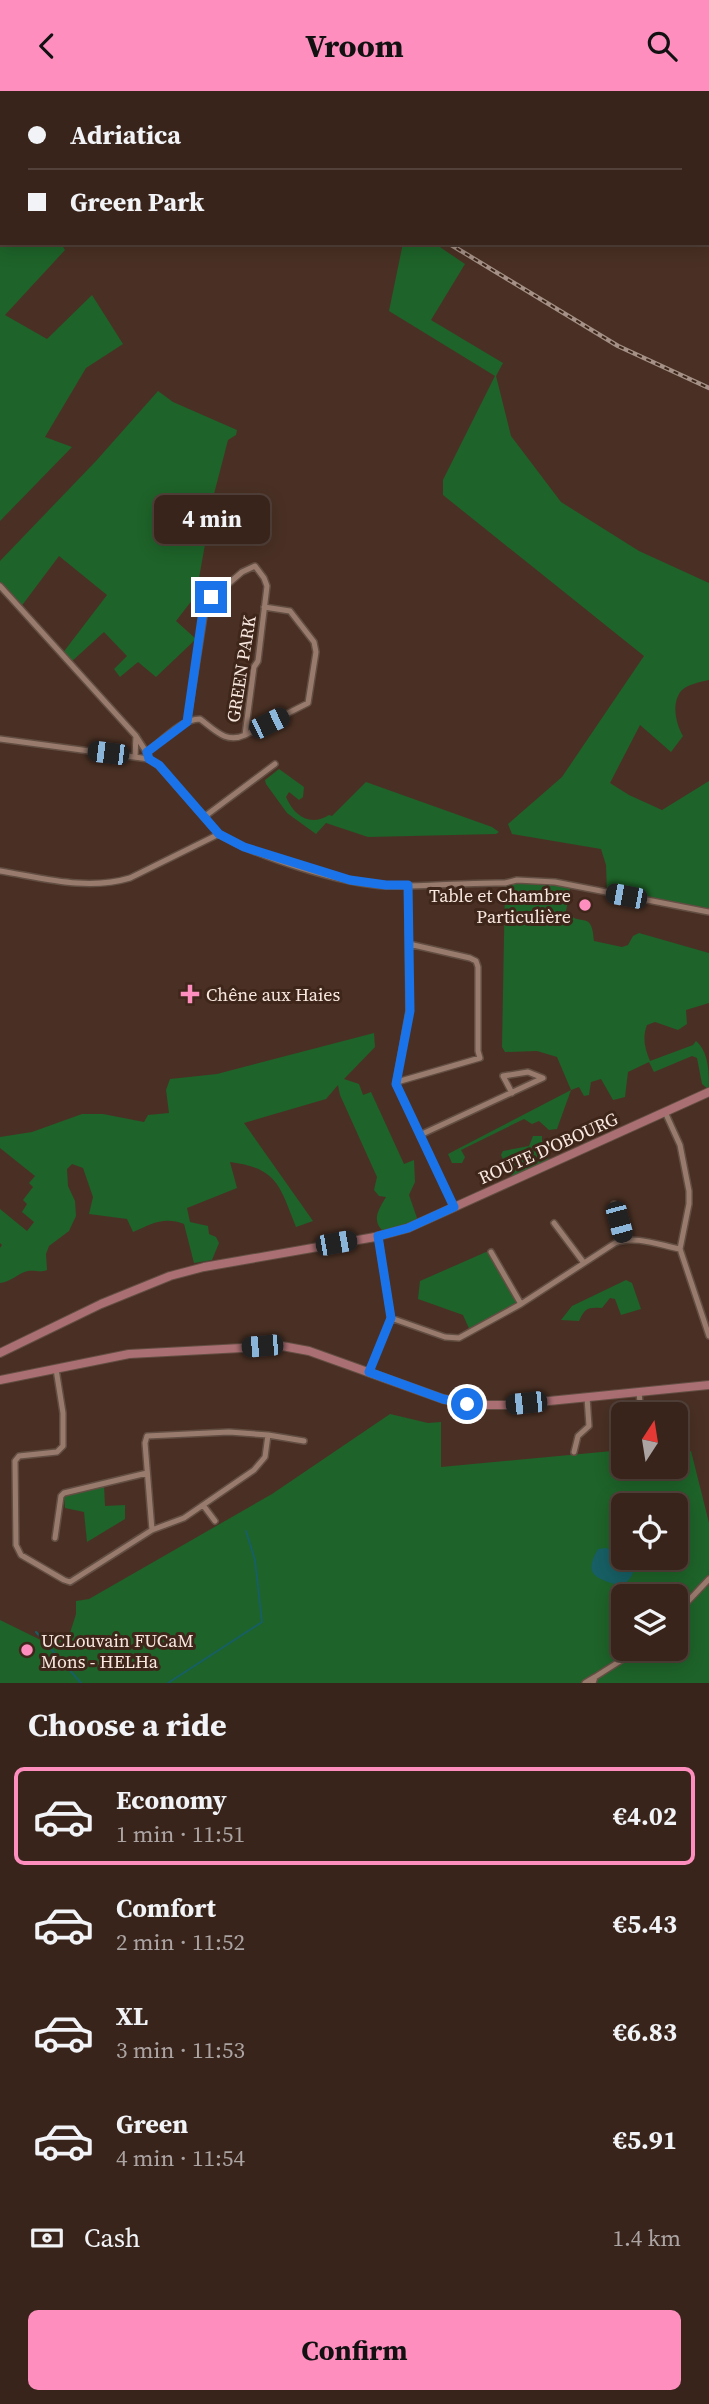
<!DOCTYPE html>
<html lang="en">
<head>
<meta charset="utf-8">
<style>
	body { margin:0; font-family:"Source Serif 4",serif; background:#433028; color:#f1f3f6; height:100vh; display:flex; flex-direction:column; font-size:26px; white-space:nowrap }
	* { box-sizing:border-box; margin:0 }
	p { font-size:23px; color:#aba4a3 }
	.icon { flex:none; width:38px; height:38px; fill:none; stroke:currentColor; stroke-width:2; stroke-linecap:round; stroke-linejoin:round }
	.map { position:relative; height:1592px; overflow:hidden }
	.panel { display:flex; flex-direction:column; background:#38241b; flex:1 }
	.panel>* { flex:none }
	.hud { position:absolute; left:0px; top:0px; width:710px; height:154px; box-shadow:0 4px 18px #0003,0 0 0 2px #52413a; display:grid; align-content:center; height:154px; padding:0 28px; background:#38241b }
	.needle { width:46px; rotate:12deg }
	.buttons { position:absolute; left:611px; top:1311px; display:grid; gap:14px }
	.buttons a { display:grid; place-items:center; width:77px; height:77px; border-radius:10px; background:#38241b; box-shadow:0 4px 18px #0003,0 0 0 2px #52413a; font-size:35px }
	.end { position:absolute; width:32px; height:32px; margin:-16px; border:9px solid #1a73e8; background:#fff; box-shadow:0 0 0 4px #fff }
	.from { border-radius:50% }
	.bubble { position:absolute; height:49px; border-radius:10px; background:#38241b; box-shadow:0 4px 18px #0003,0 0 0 2px #52413a; font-size:23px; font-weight:700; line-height:49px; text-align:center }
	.car { position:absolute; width:21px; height:42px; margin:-21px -10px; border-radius:9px; box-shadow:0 0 5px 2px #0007; background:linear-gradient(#222 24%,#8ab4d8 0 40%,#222 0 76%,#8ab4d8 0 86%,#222 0) }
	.hud b { display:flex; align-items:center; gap:24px; height:66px; font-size:26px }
	.hud b+b { border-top:2px solid #52413a }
	.hud i { width:18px; height:18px; background:#f1f3f6 }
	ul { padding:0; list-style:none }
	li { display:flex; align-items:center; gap:21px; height:98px; margin:0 14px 10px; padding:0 14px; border:4px solid transparent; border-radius:10px }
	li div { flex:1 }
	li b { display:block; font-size:26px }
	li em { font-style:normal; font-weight:700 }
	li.active { border-color:#fe8ebe }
	li>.icon { width:63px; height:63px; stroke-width:1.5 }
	h2 { padding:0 28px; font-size:32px; line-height:84px }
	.pay { display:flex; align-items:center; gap:18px; height:77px; padding:0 28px; font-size:26px }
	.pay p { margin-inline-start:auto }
	.action { display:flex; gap:14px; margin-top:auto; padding:14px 28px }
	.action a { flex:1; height:80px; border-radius:10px; background:#fe8ebe; color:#111; font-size:28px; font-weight:700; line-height:80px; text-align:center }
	header { display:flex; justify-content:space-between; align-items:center; height:91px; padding:0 28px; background:#fe8ebe; color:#111; font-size:32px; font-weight:700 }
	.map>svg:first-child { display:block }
	.green { fill:#1e6329; fill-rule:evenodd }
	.water { fill:#175f64 }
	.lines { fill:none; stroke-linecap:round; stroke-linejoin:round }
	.stream { stroke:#175f64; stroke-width:2 }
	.street-casing { stroke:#634e43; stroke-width:8 }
	.secondary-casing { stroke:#634e43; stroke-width:10 }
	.street { stroke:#997b6d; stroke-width:5 }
	.secondary { stroke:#aa6f72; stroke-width:8 }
	.rail-casing { stroke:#a49086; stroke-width:4.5 }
	.rail { stroke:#3f261a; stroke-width:2; stroke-dasharray:5; stroke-linecap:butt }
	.route { stroke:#1a73e8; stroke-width:9 }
	.poi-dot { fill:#fe8ebe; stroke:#3f261a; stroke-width:2.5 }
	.labels { text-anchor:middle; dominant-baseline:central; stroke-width:6; stroke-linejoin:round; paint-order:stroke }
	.street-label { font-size:18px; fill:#f8e8e0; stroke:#3f261a }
	.poi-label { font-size:18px; fill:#f8e8e0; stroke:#3f261a; text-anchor:start }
</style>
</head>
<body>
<header><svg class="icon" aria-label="back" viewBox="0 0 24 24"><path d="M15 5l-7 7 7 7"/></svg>Vroom<svg class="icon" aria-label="search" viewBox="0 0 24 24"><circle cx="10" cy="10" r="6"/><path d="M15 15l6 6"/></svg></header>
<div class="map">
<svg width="709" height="1592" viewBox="0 0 709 1592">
	<rect width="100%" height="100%" fill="#4a3024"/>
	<!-- green -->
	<path class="green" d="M0 54 2 152H61L65 159 5 224 47 248 92 204 123 253 86 277 45 346 72 356 0 430Z
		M403 152H434L465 173 431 229 503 272 496 285 511 345 561 411 639 460 709 492V589C700 591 688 593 681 600 671 613 676 633 683 645L671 661 640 634 610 692 629 704 662 719 709 690V821L607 801 606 774 601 758 512 743 508 733 562 686 644 565 443 404V389L495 285 389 220Z
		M158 300 173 311 237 339 236 344 228 349 214 403 199 487 202 492 200 499 176 530 196 548 156 586 138 571 120 586 114 578 127 565 104 541 70 572 62 563 107 504 59 465 20 517 0 495V470L96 370Z
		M279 678 304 696 303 706 299 709 289 701 286 706C294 725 310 736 329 724L332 725 366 691 492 736 499 741 496 743 368 746 326 732 316 743 287 722 266 693 265 689Z
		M517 789 569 794 570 799 566 820C580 838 592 817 594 850L622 856 628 854 633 845 639 842 709 862V912L686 919 687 933 678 939 655 931 647 934C642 947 645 958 650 970L693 954 696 950C709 961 709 982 709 999L702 993 697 967 692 965 654 981 649 971 628 981 625 1006 613 1009 601 988 591 991 589 1004 584 1005 579 996 571 999 557 1038 549 1039 539 1030 532 1033 524 1028 461 1059 465 1066 462 1072H452L448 1063 571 999 557 966 537 960 505 961 502 956 505 792Z
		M374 942 375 956 344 988 359 993 363 1004 371 1001 404 1073 414 1069 415 1091 409 1104 417 1127 414 1130 383 1140C371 1129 379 1118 386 1106L379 1105 374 1099 377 1086 340 1004 338 994 326 1008 244 1032 313 1130 296 1136C280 1096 278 1077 230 1071L237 1097 187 1117 190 1131 208 1135 209 1143 216 1146 219 1152 212 1169 194 1172 184 1133C164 1125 151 1133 133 1141L127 1128 89 1123 93 1106 83 1077 72 1073 67 1078 68 1095 75 1110 76 1125 69 1140 49 1155 46 1163 47 1179C40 1182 36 1179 28 1180 18 1182 11 1191 0 1192V1157L2 1154 0 1152V1118L27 1140 34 1131 22 1121 27 1113 23 1109 33 1096 29 1092 35 1085 0 1057V1046L32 1041 82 1023H103L144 1031 148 1024 169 1022 166 999 170 988 217 983Z
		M533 1045H542V1052L549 1066 547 1070 515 1086 510 1084 501 1064 503 1060 529 1055Z
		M486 1161H491L521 1213 471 1242 463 1224 418 1208 420 1190Z
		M626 1189 632 1192 641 1218 621 1224 615 1208 610 1207 602 1217C588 1216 585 1217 579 1230L561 1229 572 1215Z
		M390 1323 428 1332 441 1331V1376L623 1359V1376H676V1361L691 1360 709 1432V1592H0V1529L53 1555 58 1547 70 1542 76 1523V1510L89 1508 272 1403ZM623 1414H676V1466H623ZM623 1505H676V1558H623Z
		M104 1394 105 1415 125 1414V1428L87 1451 84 1421 65 1417 64 1405Z"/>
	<!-- water -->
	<path class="water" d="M606 1457 623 1463V1466L629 1467 634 1471C635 1483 631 1489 620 1495 597 1487 582 1485 598 1458Z"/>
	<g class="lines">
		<!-- stream -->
		<path class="stream" d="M36 1541 81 1592
			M168 1592 262 1531 255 1469 246 1440"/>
		<defs>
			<path id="street" d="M0 495 136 645 147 662
				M245 644 308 612 316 561 314 551 290 520 264 516
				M0 648 149 668 159 675 219 743C257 766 343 793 387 795 426 796 466 791 505 792L517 789 555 791 709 821
				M147 661C162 650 181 628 200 628 215 639 226 653 245 644L254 576 258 570 267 495 264 487 255 475 242 481 206 512 187 631
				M135 665 136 645
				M204 726 275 673
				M0 780C43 787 87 800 130 787L219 743
				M408 794 409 920 396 993 454 1116
				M397 991 480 967 478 960V876L476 870 470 867 409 853
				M665 1021 680 1054 689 1100V1113L680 1158 709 1245
				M420 1044 543 987 528 981 503 985 512 1002
				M614 1113 624 1148
				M554 1132 584 1172
				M491 1161 521 1213
				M391 1227 445 1246 459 1247 521 1213 615 1152C635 1144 659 1154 680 1158
				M56 1278 63 1322V1355L57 1361 19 1365 15 1370 16 1454 21 1464 64 1489 70 1491 152 1439 184 1427 254 1379 265 1366 268 1344 304 1350
				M369 1281 391 1227 378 1145
				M639 1301 641 1323
				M574 1361 578 1345 589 1335 587 1306
				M203 1414 215 1430
				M152 1439 145 1352 147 1345 229 1341 268 1344
				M55 1447 61 1405 64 1402 147 1382
				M676 1523 709 1488
				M585 1592 595 1586
				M593 1592 595 1586 639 1558"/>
			<path id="secondary" d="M0 1262 101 1213 170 1185 204 1176 375 1146 408 1137 709 1001
				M0 1289 129 1263 282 1255 309 1260 443 1308 475 1314H509L709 1294"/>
		</defs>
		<!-- street casing -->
		<use href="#street" class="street-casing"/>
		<!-- secondary casing -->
		<use href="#secondary" class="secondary-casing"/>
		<!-- street -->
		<use href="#street" class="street"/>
		<!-- secondary -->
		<use href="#secondary" class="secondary"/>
		<defs>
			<path id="rail" d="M208 0 211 2
				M448 152 618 255 709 297"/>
		</defs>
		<!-- rail casing -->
		<use href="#rail" class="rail-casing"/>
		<!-- rail -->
		<use href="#rail" class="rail"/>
	</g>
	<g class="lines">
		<!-- route -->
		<path class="route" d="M211 506 203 520 187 631 147 661 149 668 159 674 219 743 244 756 350 789 386 794H408L410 920 396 993 454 1116 408 1137 378 1145 391 1227 369 1281 443 1308 467 1313"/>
	</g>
	<!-- markers -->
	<g class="poi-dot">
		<circle cx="585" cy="814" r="7"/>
		<path d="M186.5 892.5h7v7h7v7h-7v7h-7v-7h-7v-7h7z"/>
		<circle cx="27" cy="1559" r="7"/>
	</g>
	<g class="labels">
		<!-- street labels -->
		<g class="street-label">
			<text transform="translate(241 578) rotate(-81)">GREEN PARK</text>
			<text transform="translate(548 1057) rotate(-24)">ROUTE D'OBOURG</text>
		</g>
		<!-- poi labels -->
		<g class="poi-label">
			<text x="571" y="804" text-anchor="end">Table et Chambre<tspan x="571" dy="21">Particulière</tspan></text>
			<text x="206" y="903">Chêne aux Haies</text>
			<text x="41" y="1549">UCLouvain FUCaM<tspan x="41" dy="21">Mons - HELHa</tspan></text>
		</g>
	</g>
</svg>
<div class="buttons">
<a><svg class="needle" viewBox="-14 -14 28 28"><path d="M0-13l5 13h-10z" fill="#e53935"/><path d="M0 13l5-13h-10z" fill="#aba4a3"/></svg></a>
<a><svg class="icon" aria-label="locate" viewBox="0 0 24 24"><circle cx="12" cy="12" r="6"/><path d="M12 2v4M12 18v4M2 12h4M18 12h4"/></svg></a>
<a><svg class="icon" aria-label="layers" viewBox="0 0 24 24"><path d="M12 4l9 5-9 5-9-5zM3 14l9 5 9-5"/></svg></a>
</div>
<i class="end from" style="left:467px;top:1313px"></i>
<i class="end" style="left:211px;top:506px"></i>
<div class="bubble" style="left:154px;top:404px;width:116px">4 min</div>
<i class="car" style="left:269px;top:632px;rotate:64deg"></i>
<i class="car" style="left:108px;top:662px;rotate:277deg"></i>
<i class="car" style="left:626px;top:805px;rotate:281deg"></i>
<i class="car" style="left:619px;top:1131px;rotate:165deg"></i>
<i class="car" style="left:336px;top:1152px;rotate:80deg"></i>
<i class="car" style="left:262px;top:1255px;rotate:265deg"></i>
<i class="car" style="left:526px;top:1312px;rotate:264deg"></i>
<div class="hud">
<b><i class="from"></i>Adriatica</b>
<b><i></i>Green Park</b>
</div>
</div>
<section class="panel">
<h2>Choose a ride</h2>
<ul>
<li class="active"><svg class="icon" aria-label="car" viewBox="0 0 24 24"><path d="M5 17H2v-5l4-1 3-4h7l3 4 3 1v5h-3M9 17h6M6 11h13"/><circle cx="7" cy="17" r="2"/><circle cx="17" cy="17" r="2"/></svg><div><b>Economy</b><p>1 min · 11:51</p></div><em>€4.02</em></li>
<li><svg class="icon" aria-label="car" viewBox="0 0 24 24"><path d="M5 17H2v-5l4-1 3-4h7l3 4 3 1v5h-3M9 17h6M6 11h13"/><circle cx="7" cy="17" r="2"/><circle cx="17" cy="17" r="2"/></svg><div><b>Comfort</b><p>2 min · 11:52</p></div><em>€5.43</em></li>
<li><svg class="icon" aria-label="car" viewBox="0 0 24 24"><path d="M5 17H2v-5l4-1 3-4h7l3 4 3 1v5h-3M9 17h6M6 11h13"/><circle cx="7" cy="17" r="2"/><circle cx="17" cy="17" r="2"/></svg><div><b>XL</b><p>3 min · 11:53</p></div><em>€6.83</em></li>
<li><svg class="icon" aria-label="car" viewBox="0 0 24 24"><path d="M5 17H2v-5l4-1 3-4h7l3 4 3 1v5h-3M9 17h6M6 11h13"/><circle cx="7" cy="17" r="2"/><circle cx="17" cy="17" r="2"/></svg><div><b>Green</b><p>4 min · 11:54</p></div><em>€5.91</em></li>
</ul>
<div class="pay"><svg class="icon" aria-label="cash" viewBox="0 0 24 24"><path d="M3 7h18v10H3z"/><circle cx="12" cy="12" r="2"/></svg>Cash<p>1.4 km</p></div>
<div class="action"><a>Confirm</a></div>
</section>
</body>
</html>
